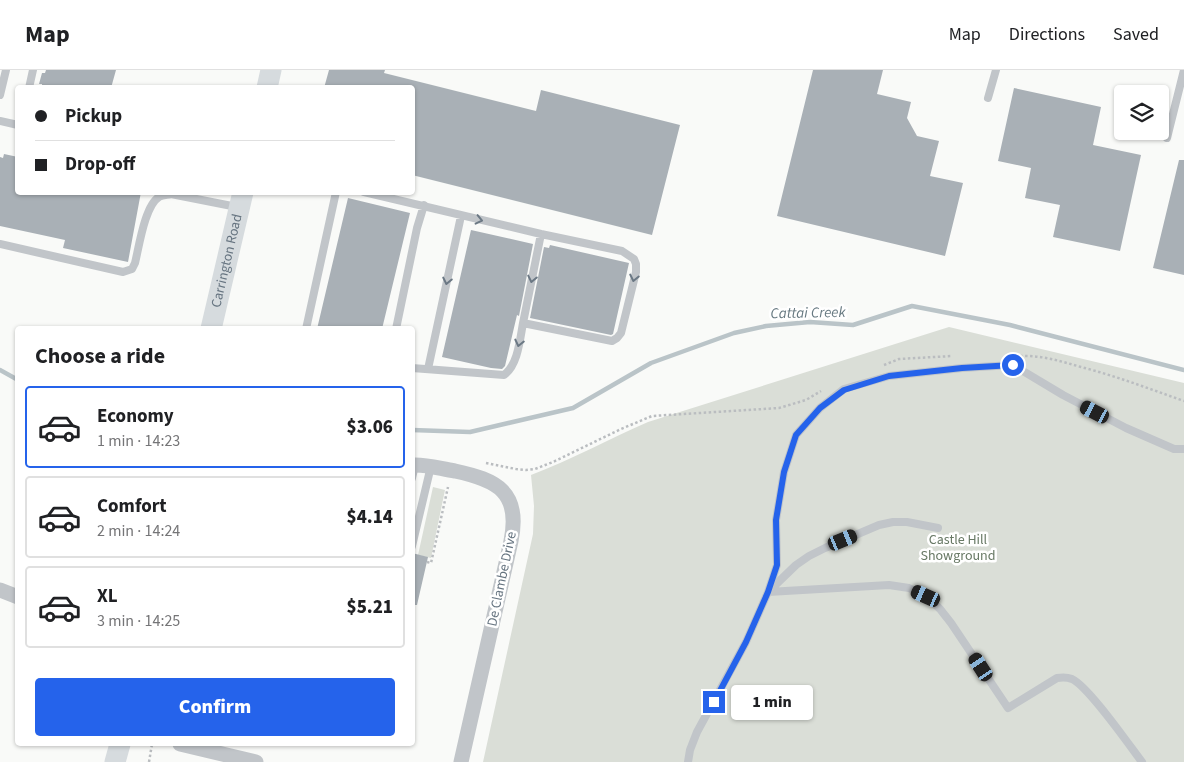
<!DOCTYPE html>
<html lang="en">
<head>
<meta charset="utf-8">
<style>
	body { margin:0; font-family:"Source Sans 3",sans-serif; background:#f6f6f6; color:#202124; height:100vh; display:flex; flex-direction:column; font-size:19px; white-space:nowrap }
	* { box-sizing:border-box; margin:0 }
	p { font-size:16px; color:#757577 }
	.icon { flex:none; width:28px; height:28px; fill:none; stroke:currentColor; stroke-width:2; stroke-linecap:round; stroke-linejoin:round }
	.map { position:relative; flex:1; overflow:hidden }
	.side { position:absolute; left:15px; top:256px; width:400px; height:420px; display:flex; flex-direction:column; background:#fff; border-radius:5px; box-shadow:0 1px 4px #0004 }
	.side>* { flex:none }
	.hud { position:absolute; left:15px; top:15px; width:400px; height:110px; border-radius:5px; box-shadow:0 1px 4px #0004; display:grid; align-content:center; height:110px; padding:0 20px; background:#fff }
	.tools { position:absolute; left:1114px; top:15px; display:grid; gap:10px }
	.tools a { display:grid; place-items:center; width:55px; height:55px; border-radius:5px; background:#fff; box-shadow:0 1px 4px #0004; font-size:25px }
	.end { position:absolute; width:22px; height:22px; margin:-11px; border:6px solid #2563eb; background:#fff; box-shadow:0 0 0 2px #fff }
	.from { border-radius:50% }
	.bubble { position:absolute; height:35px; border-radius:5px; background:#fff; box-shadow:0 1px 4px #0004; font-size:16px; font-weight:800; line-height:35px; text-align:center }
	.car { position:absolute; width:15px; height:30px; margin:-15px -8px; border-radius:6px; box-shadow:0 0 4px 1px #0007; background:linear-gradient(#222 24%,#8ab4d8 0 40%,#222 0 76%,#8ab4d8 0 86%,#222 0) }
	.hud b { display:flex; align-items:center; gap:18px; height:48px; font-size:19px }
	.hud b+b { border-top:1px solid #e0e0e0 }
	.hud i { width:12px; height:12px; background:#202124 }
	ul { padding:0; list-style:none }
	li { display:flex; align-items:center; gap:15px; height:82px; margin:0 10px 8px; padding:0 10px; border:2px solid #e0e0e0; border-radius:5px }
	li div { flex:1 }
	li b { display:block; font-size:19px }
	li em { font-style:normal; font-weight:800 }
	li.active { border-color:#2563eb }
	li>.icon { width:45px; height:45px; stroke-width:1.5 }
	h2 { padding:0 20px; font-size:22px; line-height:60px }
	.cta { display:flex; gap:10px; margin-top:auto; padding:10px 20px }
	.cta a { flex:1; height:58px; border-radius:5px; background:#2563eb; color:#fff; font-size:20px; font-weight:800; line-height:58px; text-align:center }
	header { display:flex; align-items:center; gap:30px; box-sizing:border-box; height:70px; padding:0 25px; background:#fff; border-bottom:1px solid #e0e0e0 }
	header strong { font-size:24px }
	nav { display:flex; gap:28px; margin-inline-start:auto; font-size:18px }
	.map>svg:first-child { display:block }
	.green { fill:#daded7 }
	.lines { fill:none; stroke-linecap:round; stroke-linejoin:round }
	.stream { stroke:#bac4c8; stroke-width:4.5 }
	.building { fill:#a9b0b6 }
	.path { stroke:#babdc0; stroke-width:2.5; stroke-dasharray:2.5 2.5; stroke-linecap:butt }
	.lane { stroke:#c1c5c9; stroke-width:8 }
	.street { stroke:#c1c5c9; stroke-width:15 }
	.secondary { stroke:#d6dbde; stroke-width:21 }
	.oneway { stroke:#6b7884 }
	.route { stroke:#2563eb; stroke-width:6 }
	.labels { text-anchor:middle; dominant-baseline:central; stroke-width:5; stroke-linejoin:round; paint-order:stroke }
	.street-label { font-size:14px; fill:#667480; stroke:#fff }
	.park-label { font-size:14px; fill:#687965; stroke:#fff }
	.water-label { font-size:15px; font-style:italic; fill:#677981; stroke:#fff }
</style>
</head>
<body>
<header>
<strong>Map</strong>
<nav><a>Map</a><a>Directions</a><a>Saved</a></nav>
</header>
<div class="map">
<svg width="1184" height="692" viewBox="0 0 1184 692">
	<rect width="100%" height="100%" fill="#f9faf8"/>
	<!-- green -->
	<path class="green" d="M949 257 1184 313V692H483L533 464 534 436 531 405C571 390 609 369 648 352Z
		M433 417 445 420 431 488 418 485Z"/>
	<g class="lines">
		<!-- stream -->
		<path class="stream" d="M0 300 18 310
			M412 360 470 362 573 338 651 293 734 263 766 256 810 252 853 255 912 236 1010 255 1184 300"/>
	</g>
	<!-- building -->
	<path class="building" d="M46 0H116L111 18H42V14H39L42 3H45Z
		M329 0H385L384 3 536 41 541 20 680 55 652 165 412 105V18H324Z
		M813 0H883L877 24 911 32 907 48 917 66 939 71 930 106 963 113 945 186 777 146Z
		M1014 18 1101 37 1093 75 1141 85 1120 181 1053 167 1060 135 1025 128 1031 98 998 91Z
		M4 84 18 87V122H141L128 192 63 178 65 170 0 156V87L3 88Z
		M1179 90H1184V205L1153 198Z
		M348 128 410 143 382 259H317Z
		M471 160 533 174 519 246 517 245 505 296 502 299 491 298 442 287Z
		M550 175 629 193 613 264 611 265 530 248 544 177 549 178Z
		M412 483 428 487 417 535H412Z"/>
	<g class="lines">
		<!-- path -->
		<path class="path" d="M1020 286C1041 285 1060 291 1081 297 1116 306 1150 319 1184 331
			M884 295 899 289 952 286
			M486 393 516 399 526 400 535 399 553 392 621 359 652 346 779 338 806 330 821 321
			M427 492 431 493 448 417
			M149 692 152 674"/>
		<!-- lane -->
		<path class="lane" d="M29 18 33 0
			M0 25 6 0
			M988 28 996 0
			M0 51 18 55
			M1167 68 1184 0
			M364 122 541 164 622 181 634 189 636 194V202L621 263 617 268 612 271 523 253C520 269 518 295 504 305L412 298
			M0 174 123 202 132 199 135 193C139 177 145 135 159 127 162 125 167 125 171 124L237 137
			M523 253 541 164
			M306 259 336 122
			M396 259 417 158 424 135
			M428 299 461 146
			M412 408 415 395
			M412 476 431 396
			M688 692 690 680 697 662 746 572 768 522 796 495 809 486 825 478 879 455 893 452H907L938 458
			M1142 692C1129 675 1089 617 1072 609 1067 607 1063 607 1057 608L1008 638 951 553 940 539 926 526 909 518 889 515 768 522 777 495 776 450 784 402 796 365 820 338 844 319 889 306 962 298 1013 295 1063 325 1126 358 1174 379H1184"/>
		<!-- street -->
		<path class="street" d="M412 395C427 394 441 399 455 401 497 410 521 422 511 471L461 692
			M0 520 18 527
			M180 674 256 692"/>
		<!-- secondary -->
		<g class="secondary">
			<path d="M267 18 271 0"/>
			<path id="s1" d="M211 259 243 122"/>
			<path d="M115 692 120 674"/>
		</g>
	</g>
	<!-- one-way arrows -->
	<defs><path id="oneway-chevron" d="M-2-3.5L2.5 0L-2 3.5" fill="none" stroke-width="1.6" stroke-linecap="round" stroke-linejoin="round" transform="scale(1.25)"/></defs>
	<g class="oneway">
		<use href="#oneway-chevron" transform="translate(479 150) rotate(13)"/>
		<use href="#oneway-chevron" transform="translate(634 208) rotate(102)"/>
		<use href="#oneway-chevron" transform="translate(532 209) rotate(102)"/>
		<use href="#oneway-chevron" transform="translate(447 211) rotate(102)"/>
		<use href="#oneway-chevron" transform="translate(519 273) rotate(103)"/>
	</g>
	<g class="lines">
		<!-- route -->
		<path class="route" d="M714 632 746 572 768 522 777 495 776 450 784 402 796 365 820 338 844 320 889 306 962 298 1013 295"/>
	</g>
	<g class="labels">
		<!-- street labels -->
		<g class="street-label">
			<text stroke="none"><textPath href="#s1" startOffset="70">Carrington Road</textPath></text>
			<text transform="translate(502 509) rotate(-78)">De Clambe Drive</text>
		</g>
		<!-- park labels -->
		<g class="park-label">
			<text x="958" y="470">Castle Hill<tspan x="958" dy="16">Showground</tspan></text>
		</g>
		<!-- water labels -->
		<g class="water-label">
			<text transform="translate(808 243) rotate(-1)">Cattai Creek</text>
		</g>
	</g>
</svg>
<div class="tools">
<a><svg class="icon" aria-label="layers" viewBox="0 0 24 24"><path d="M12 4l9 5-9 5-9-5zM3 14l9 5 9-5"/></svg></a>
</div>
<i class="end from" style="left:1013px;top:295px"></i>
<i class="end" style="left:714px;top:632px"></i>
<div class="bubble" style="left:731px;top:615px;width:82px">1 min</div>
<i class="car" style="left:1095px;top:342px;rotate:297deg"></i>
<i class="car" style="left:843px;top:470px;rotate:68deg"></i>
<i class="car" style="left:926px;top:526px;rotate:294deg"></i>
<i class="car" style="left:981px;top:597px;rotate:327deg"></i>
<div class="hud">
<b><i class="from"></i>Pickup</b>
<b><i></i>Drop-off</b>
</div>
<section class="side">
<h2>Choose a ride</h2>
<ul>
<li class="active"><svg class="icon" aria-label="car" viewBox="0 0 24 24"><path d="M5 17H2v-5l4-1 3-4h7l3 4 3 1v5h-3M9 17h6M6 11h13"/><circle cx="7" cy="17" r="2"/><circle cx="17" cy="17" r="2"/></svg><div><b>Economy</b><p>1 min · 14:23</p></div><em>$3.06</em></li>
<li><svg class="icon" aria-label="car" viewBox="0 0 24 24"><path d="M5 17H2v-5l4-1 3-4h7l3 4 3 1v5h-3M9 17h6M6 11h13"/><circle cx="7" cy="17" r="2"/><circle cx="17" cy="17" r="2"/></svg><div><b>Comfort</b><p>2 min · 14:24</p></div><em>$4.14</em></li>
<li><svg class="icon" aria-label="car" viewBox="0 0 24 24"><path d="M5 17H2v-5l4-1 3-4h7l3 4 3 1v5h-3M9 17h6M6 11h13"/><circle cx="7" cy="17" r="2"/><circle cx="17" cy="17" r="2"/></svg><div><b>XL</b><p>3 min · 14:25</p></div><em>$5.21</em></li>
</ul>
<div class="cta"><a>Confirm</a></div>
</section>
</div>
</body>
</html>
